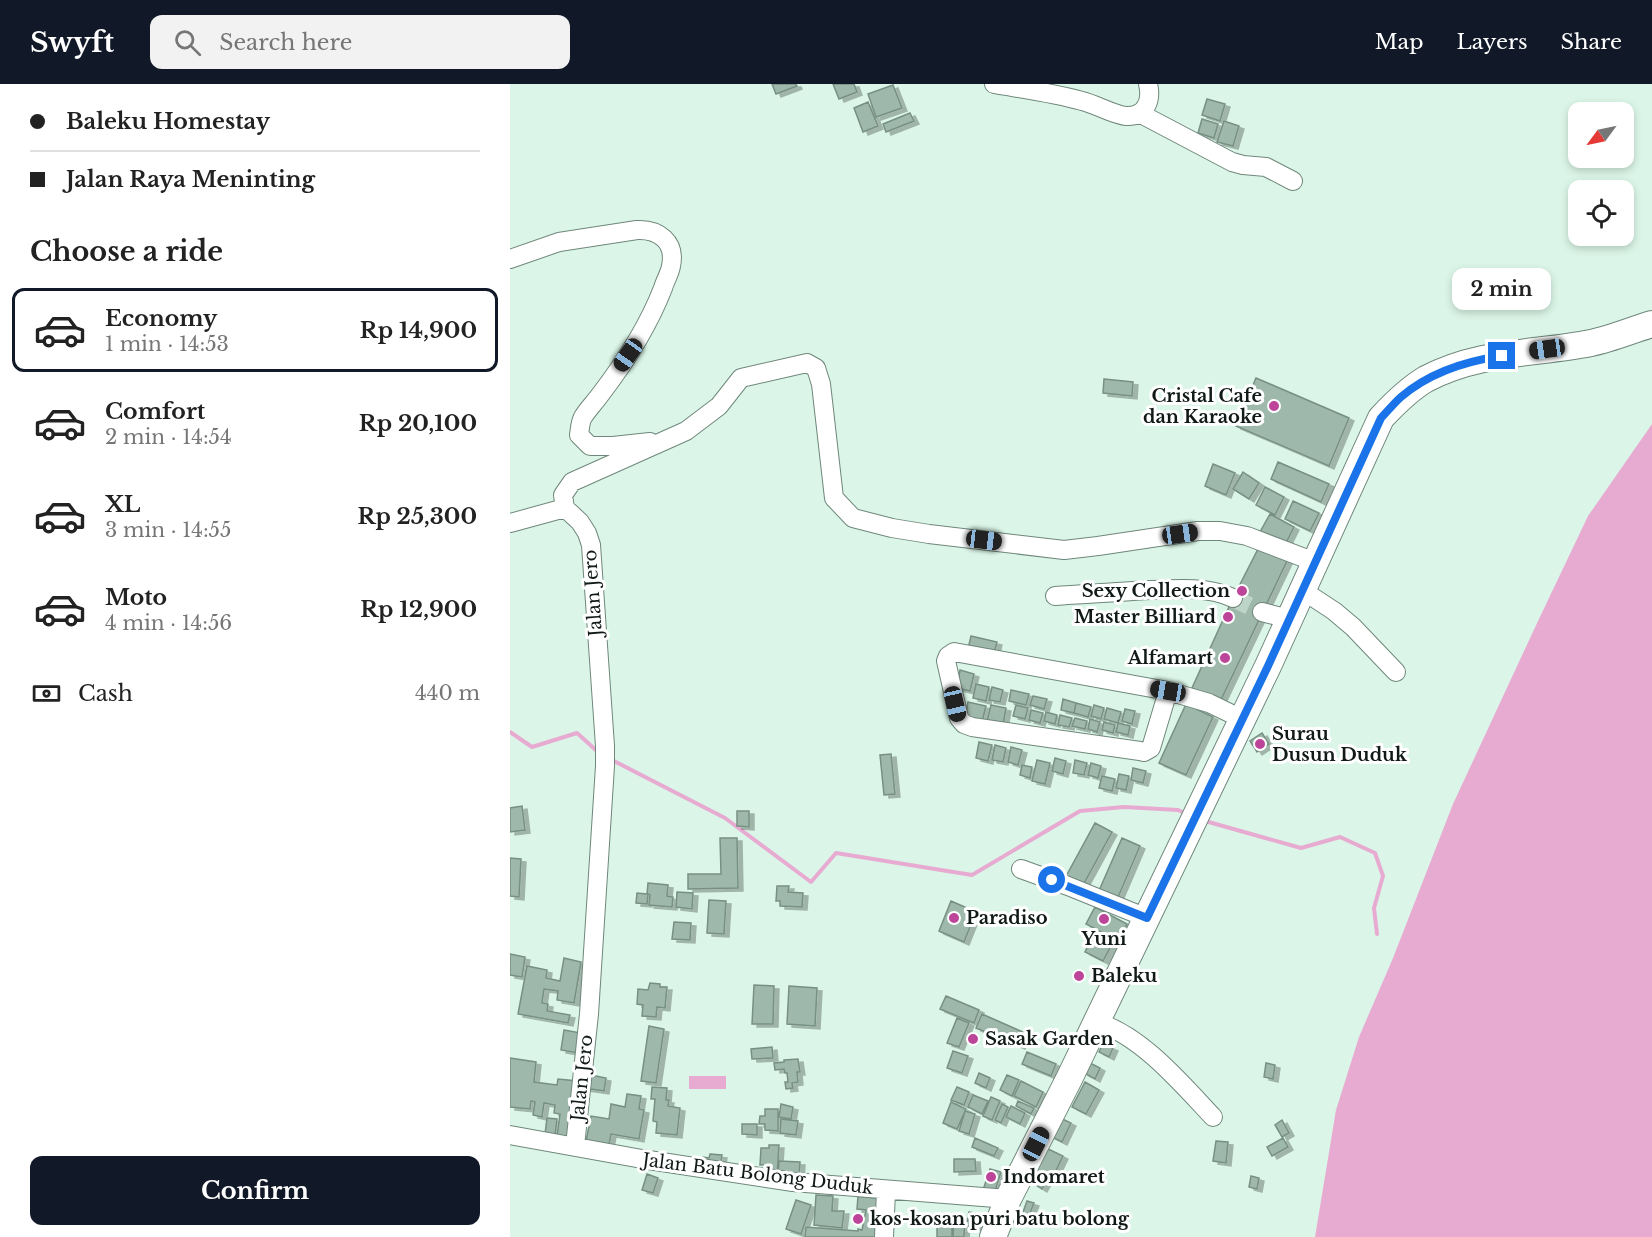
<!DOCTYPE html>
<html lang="en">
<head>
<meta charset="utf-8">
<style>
	body { margin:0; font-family:"Libre Baskerville",serif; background:#f2f2f2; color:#222; height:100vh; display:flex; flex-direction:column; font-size:22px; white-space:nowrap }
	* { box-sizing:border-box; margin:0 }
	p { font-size:20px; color:#767676 }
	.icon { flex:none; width:33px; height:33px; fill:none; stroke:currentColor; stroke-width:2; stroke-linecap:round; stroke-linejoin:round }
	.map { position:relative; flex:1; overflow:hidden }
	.details { display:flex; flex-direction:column; background:#fff; width:510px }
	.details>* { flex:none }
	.hud { display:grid; align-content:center; height:132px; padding:0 30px; background:#fff }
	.needle { width:39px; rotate:237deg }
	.fabs { position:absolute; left:1058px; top:18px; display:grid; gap:12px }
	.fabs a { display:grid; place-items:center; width:66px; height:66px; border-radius:12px; background:#fff; box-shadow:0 3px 9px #0003; font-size:30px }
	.end { position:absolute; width:27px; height:27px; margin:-14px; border:8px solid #1a73e8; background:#fff; box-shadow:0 0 0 3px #fff }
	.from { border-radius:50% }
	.bubble { position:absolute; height:42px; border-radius:12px; background:#fff; box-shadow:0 3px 9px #0003; font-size:20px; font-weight:700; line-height:42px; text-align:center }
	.car { position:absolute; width:18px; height:36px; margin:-18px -9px; border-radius:8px; box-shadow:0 0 4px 2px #0007; background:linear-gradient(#222 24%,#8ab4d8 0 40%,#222 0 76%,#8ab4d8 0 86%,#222 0) }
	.hud b { display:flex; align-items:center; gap:21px; height:57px; font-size:22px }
	.hud b+b { border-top:2px solid #e0e0e0 }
	.hud i { width:15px; height:15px; background:#222 }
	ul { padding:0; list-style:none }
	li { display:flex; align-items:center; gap:18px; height:84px; margin:0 12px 9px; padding:0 18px; border:3px solid transparent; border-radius:12px }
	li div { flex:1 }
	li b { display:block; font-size:22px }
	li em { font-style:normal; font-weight:700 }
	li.selected { border-color:#111827 }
	li>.icon { width:54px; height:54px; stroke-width:1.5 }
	h2 { padding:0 30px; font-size:27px; line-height:72px }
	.pay { display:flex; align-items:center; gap:15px; height:66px; padding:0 30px; font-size:22px }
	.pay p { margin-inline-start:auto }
	.cta { display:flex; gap:12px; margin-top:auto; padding:12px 30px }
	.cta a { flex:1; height:69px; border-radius:12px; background:#111827; color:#fff; font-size:24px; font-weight:700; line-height:69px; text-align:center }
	header { display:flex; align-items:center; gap:36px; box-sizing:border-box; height:84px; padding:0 30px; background:#111827; color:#fff }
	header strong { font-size:28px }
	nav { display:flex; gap:33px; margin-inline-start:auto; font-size:21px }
	.search { width:420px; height:54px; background:#f2f2f2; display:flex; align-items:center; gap:15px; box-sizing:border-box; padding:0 21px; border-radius:12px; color:#767676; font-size:22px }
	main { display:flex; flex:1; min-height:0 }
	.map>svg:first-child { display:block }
	.water { fill:#e7abd1 }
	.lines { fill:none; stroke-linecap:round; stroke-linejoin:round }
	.stream { stroke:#e7abd1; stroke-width:4 }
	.building { fill:#9eb8ab; stroke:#789084; stroke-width:1.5; filter:url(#shadow) }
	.minor-tunnel { stroke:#bdd5c8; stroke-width:18; stroke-dasharray:18 9; stroke-linecap:butt }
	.minor-casing { stroke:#6f877b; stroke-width:20 }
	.highway-casing { stroke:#6f877b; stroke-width:28 }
	.minor { stroke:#fff; stroke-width:18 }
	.highway { stroke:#fff; stroke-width:26 }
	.route { stroke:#1a73e8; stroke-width:8 }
	.poi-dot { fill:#bc459a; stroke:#fff; stroke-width:2 }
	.labels { text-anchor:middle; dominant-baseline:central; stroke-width:6; stroke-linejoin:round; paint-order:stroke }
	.poi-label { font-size:18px; font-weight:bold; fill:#111a16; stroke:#fff; text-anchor:start }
	.street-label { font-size:18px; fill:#111a16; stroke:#fff }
</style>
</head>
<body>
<header>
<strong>Swyft</strong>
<div class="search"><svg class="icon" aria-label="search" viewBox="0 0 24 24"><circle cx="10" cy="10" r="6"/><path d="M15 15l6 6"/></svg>Search here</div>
<nav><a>Map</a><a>Layers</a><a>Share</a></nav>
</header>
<main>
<section class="details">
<div class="hud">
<b><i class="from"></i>Baleku Homestay</b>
<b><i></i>Jalan Raya Meninting</b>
</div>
<h2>Choose a ride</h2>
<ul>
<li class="selected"><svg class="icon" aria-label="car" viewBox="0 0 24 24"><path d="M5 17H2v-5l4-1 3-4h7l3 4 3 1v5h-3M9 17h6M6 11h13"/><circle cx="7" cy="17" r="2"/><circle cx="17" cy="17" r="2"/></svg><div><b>Economy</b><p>1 min · 14:53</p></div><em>Rp 14,900</em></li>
<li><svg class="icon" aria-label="car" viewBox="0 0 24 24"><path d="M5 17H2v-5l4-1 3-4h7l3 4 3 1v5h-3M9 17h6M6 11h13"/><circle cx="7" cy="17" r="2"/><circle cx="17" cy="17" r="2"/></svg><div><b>Comfort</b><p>2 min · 14:54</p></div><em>Rp 20,100</em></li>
<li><svg class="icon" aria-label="car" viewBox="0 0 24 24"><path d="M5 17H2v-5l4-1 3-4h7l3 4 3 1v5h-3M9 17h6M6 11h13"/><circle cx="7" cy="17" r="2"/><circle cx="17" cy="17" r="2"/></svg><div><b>XL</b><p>3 min · 14:55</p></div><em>Rp 25,300</em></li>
<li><svg class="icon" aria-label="car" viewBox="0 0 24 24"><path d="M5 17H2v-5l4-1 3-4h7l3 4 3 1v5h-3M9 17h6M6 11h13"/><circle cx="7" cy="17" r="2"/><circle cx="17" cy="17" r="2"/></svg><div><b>Moto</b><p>4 min · 14:56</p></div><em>Rp 12,900</em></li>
</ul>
<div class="pay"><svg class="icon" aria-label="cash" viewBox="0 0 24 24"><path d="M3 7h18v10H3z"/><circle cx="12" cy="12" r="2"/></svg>Cash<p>440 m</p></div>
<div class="cta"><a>Confirm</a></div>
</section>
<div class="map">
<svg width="1142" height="1153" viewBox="0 0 1142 1153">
	<defs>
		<filter id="shadow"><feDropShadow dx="5" dy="3" stdDeviation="0" flood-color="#0004"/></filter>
	</defs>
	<rect width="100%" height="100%" fill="#dbf6e8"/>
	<!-- water -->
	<path class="water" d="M1142 340V1153H805L826 1026 849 953 883 874 943 720 1028 537 1078 432Z
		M179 992H216V1005H179Z"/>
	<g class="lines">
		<!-- stream -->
		<path class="stream" d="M0 648 22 663 67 649 88 668
			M102 676 215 734 301 798 326 769 462 791 570 727 614 723 668 726 677 730
			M695 737 791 764 830 753 865 769 873 792 864 824 867 850"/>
	</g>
	<!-- building -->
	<path class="building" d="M262 0H286L287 2 266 10Z
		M323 0H344L347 8 329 15Z
		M383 1 392 24 366 33 358 10Z
		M697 15 715 20 710 37 692 31Z
		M358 18 368 42 353 48 344 24Z
		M400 29 404 37 376 48 373 40Z
		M692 35 708 40 704 54 688 49Z
		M714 37 729 42 723 62 707 58Z
		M746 294 839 334 819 382 726 342Z
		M594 295 623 298 622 312 593 309Z
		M768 378 819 400 811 418 761 395Z
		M703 380 725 389 716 411 695 402Z
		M733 388 749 399 739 415 723 405Z
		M755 403 774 413 765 431 746 421Z
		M783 417 809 429 800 447 775 435Z
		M760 430 784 443 775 461 750 448Z
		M749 463 777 477 710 618 682 604 723 514Z
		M461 552 487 558 484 570 458 565Z
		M450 586 464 590 460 607 447 604Z
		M466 600 479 603 476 617 463 614Z
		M482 603 493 606 490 618 479 616Z
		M501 606 519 610 516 621 499 617Z
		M523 612 537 615 534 625 520 621Z
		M553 615 566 619 564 629 551 626Z
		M458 618 476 622 472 638 455 634Z
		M566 619 581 623 578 633 564 629Z
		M676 620 703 633 676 691 649 679Z
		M481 621 496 624 493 641 477 637Z
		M506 621 518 624 515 635 503 632Z
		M584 621 594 624 591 635 581 632Z
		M597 624 611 628 608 639 594 635Z
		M615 625 625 627 622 640 612 637Z
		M521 626 533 629 530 639 519 636Z
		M536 628 547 631 545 640 534 637Z
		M550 631 562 634 559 643 548 641Z
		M565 634 577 637 575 645 562 642Z
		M580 635 590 638 587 648 578 645Z
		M594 638 605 641 603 649 592 646Z
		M608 639 620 642 618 651 606 648Z
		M752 649 759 660 747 668 740 657Z
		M469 658 482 661 478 677 466 674Z
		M485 661 496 664 493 678 482 676Z
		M501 663 512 666 508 681 498 678Z
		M381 670 385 710 374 711 370 671Z
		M545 674 556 677 553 690 542 687Z
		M527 676 540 679 535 700 522 697Z
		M565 676 577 679 574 691 563 689Z
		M581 679 591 682 588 694 578 691Z
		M512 681 522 683 520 694 510 691Z
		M623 684 636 687 633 699 621 696Z
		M609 690 619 692 616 706 606 704Z
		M592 692 605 695 602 707 589 704Z
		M12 722 15 746 0 748V724Z
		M227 727H239V743L227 742Z
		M585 739 602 748 571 805 554 796Z
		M210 754H227L228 804 178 805V790H211Z
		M612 754 630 762 606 818 588 809Z
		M0 774 11 775 9 813 0 812Z
		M138 799 158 801 157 812 163 813 162 823 139 821 140 811 138 810 137 820 126 819 127 809 137 810Z
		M267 802H279L278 808 293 809 292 823 270 822V817H266Z
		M167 808 183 809 182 825 166 823Z
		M199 816 216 817 214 850 197 849Z
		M441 817 466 828 454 858 429 847Z
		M585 823 617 840 608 857 576 840Z
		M164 838 181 839 180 856 162 855Z
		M583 851 602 860 593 877 575 868Z
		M0 870 15 873 12 893 0 891Z
		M54 874 71 878 64 919 47 916 48 907 34 905 32 919 38 920 37 927 60 931 58 939 8 930 17 882 37 886 36 894 50 897Z
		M140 899 150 900V903H157L155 924 147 923 146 933 132 932 133 921 127 920 128 905 138 906Z
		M244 901 264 902 263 940H242Z
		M279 902 307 904 305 942 277 940Z
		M436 912 469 926 464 939 430 925Z
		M472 930 515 949 510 962 466 944Z
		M447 934 459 939 449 963 437 959Z
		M139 942 154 945 146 999 131 997Z
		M54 946 71 949 68 969 51 966Z
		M593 960 603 964 599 973 589 968Z
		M262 963 263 974 242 975 241 965Z
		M443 967 458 972 452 989 437 984Z
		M517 968 546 980 541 992 512 980Z
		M0 974 26 978 24 998 47 1001 48 995 68 997 60 1055 47 1053 50 1030 44 1029 45 1021 34 1019 32 1033 23 1031 25 1018 21 1017 20 1025 0 1023Z
		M288 975 290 988H287L288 998 282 999 283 1004 276 1005 275 998H278L277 989H275L274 985 265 986 264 979 274 978V976Z
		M580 979 590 984 585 995 574 989Z
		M756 979 765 981 763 995 754 993Z
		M469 989 480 994 476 1004 465 999Z
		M76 990 96 994 94 1007 74 1004Z
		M497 991 509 996 502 1012 490 1006Z
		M511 997 533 1008 526 1023 504 1012Z
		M575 998 589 1006 576 1030 562 1023Z
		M142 1003 157 1004 156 1016H159L158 1022 170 1024 167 1051 146 1049 147 1038 143 1037 145 1015H141Z
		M447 1003 459 1008 454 1021 441 1016Z
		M117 1010 131 1012 129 1025 134 1026 129 1055 101 1050 99 1061 76 1057 81 1032 99 1035 101 1020 115 1023Z
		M463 1011 478 1017 472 1030 458 1023Z
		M481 1013 490 1017 482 1036 473 1032Z
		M508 1017 524 1024 521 1030 506 1022Z
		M441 1018 456 1025 447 1045 433 1039Z
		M271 1020 283 1023 281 1035 269 1033Z
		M492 1020 498 1023 491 1039 485 1036Z
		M501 1022 515 1029 510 1040 496 1033Z
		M255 1025H268V1047L255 1046V1040H249L250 1032H255Z
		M455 1027 465 1030 459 1050 449 1047Z
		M546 1032 561 1039 552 1058 538 1051Z
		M37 1034 47 1035 45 1051 35 1050Z
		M271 1035 288 1037 286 1051 270 1049Z
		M772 1036 779 1049 772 1053 765 1041Z
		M232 1040H247V1051L232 1050Z
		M465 1054 488 1064 484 1072 462 1063Z
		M773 1054 778 1063 762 1072 757 1063Z
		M706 1057 718 1058 716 1079 703 1077Z
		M259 1061H269L267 1092 258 1091V1081H250L251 1064H259Z
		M534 1063 553 1072 542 1095 523 1086Z
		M200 1070 212 1071 210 1085 191 1083 193 1073 199 1074Z
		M444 1075H465L466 1087 444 1088Z
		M269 1077 290 1078 289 1095 268 1093Z
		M480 1085 491 1088 484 1110 473 1106Z
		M525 1089 537 1096 532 1105 521 1098Z
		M137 1090 148 1094 143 1109 132 1106Z
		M741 1092 749 1094 747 1105 739 1103Z
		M306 1111 323 1112 322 1127H334L332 1144 304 1141Z
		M348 1112 373 1115 371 1153H295L296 1143 348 1147V1145L352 1146 356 1126 347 1125Z
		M286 1116 301 1121 291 1150 276 1145Z
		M517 1117 524 1119 518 1134 512 1131Z
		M459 1128 471 1130 468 1144 456 1142Z
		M444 1135 455 1136 454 1153H443Z
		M427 1138H442V1153H427Z"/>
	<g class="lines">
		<!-- minor-tunnel -->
		<path class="minor-tunnel" d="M723 514 752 528"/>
		<defs>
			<path id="minor" d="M484 0C513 5 544 9 572 17 585 20 604 31 616 32 636 33 642 16 638 0
				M629 29 722 78 733 81 756 83 783 97
				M0 175 49 158 127 146C149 145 166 158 161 182 160 189 155 197 153 204 138 243 116 277 90 311 85 318 78 325 73 333 70 338 70 345 69 351L80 362H103L140 358
				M0 439 55 424
				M792 506 824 527 843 543 886 588
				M545 512C571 510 597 509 623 507 654 506 695 500 723 514
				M752 528 779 535
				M658 607 641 664 634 668 630 667 462 643 454 640 449 634 436 577 438 572 444 568 658 607 699 619 732 635
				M511 785 558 802 637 834
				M586 938C630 950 672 1000 703 1033
				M0 1051 132 1075 283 1098 498 1115
				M65 1062 79 930 95 682V662L81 461 77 449 70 438 55 424 53 411 62 398 176 347 209 322 231 294 297 279 306 284 311 300 324 414 343 434 382 444 419 450 554 466 588 462 688 447H710L737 452 805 478
				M374 1153 376 1107"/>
			<path id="highway" d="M483 1153 498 1115 559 995 758 582 871 334C885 319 899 305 916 295 969 267 1025 270 1081 259 1101 255 1122 246 1142 240"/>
		</defs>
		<!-- minor casing -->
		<use href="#minor" class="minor-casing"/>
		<!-- highway casing -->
		<use href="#highway" class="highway-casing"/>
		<!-- minor -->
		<use href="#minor" class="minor"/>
		<!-- highway -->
		<use href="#highway" class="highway"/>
	</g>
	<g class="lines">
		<!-- route -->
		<path class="route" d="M542 796 637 834 758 582 871 334C878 327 884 319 891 313 919 289 956 277 992 272"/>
	</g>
	<!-- markers -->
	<g class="poi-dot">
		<circle cx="764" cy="322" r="6"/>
		<circle cx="732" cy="507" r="6"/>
		<circle cx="718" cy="533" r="6"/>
		<circle cx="715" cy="574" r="6"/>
		<circle cx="750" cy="660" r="6"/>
		<circle cx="444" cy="834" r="6"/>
		<circle cx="594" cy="835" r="6"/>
		<circle cx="569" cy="892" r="6"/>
		<circle cx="463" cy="955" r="6"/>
		<circle cx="481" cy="1093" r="6"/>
		<circle cx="348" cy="1135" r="6"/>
	</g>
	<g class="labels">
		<!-- poi labels -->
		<g class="poi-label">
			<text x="752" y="312" text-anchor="end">Cristal Cafe<tspan x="752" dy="21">dan Karaoke</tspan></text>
			<text x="720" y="507" text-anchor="end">Sexy Collection</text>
			<text x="706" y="533" text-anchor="end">Master Billiard</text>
			<text x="703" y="574" text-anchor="end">Alfamart</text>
			<text x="762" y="650">Surau<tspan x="762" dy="21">Dusun Duduk</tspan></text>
			<text x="456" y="834">Paradiso</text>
			<text x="594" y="855" text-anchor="middle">Yuni</text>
			<text x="581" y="892">Baleku</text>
			<text x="475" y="955">Sasak Garden</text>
			<text x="493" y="1093">Indomaret</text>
			<text x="360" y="1135">kos-kosan puri batu bolong</text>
		</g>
		<!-- street labels -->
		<g class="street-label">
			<text transform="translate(83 509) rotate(-94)">Jalan Jero</text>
			<text transform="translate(72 994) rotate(-84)">Jalan Jero</text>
			<text transform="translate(248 1090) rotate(7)">Jalan Batu Bolong Duduk</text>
		</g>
	</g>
</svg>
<div class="fabs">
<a><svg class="needle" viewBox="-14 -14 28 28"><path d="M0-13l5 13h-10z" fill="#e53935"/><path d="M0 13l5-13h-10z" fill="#767676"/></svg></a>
<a><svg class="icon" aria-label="locate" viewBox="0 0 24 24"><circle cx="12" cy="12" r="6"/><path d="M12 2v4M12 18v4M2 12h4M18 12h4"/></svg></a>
</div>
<i class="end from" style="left:542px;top:796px"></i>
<i class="end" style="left:992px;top:272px"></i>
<div class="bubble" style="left:942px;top:184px;width:99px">2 min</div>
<i class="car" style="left:1037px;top:265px;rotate:262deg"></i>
<i class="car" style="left:118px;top:271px;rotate:215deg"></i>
<i class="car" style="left:670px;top:450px;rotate:82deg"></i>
<i class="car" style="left:474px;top:456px;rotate:97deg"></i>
<i class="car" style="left:658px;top:607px;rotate:280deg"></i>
<i class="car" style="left:445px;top:620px;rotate:167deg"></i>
<i class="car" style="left:526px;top:1060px;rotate:27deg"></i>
</div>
</main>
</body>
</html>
